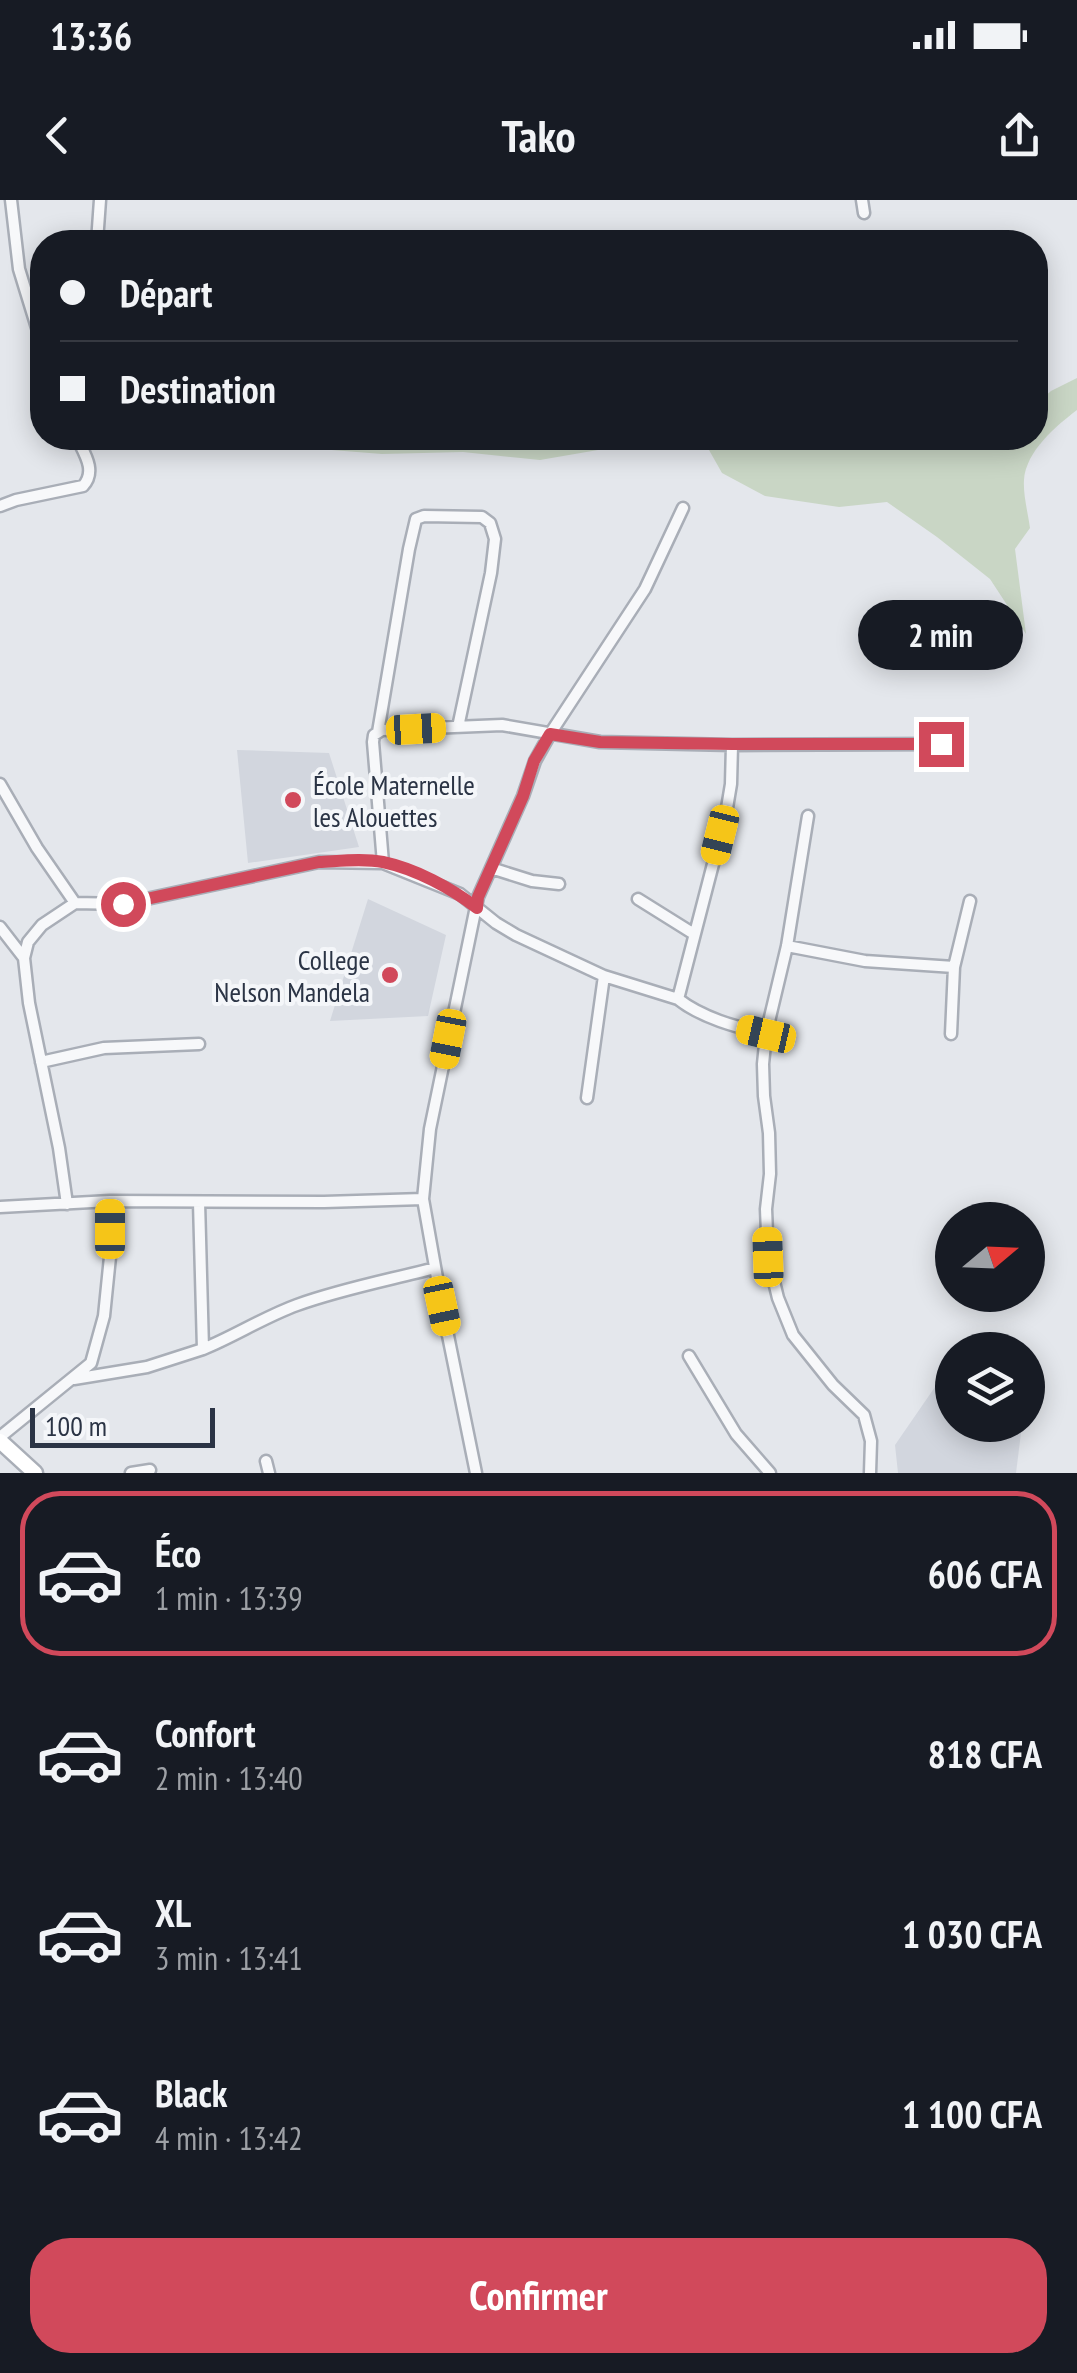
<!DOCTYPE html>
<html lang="fr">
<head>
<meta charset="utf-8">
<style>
	body { margin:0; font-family:"PT Sans Narrow",sans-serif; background:#20242c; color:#f1f3f6; height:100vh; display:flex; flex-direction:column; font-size:38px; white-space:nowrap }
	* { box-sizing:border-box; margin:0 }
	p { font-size:32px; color:#9ea1a6 }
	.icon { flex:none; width:55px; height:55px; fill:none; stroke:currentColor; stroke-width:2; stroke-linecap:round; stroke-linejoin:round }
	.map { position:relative; height:1273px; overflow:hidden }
	.sheet { display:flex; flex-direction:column; background:#171b24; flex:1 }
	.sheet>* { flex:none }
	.hud { position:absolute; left:30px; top:30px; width:1018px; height:220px; border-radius:40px; box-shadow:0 5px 25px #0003; display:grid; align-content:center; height:220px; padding:0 30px; background:#171b24 }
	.needle { width:65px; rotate:71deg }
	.controls { position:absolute; left:935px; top:1002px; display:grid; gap:20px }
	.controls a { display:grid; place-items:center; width:110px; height:110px; border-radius:50%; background:#171b24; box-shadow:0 5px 25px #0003; font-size:50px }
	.scale { position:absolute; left:30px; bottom:25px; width:185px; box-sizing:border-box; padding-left:10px; border:5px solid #2b3445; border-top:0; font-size:28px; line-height:35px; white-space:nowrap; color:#2b3445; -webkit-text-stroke:8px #f4f6f9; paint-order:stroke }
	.end { position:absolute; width:45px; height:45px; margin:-22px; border:12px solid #d1495b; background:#fff; box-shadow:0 0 0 5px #fff }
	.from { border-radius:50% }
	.bubble { position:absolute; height:70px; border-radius:35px; background:#171b24; box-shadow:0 5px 25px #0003; font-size:32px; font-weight:800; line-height:70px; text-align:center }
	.car { position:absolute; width:30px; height:60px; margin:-30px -15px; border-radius:12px; box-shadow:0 0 8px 2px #0007; background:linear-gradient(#f5c518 24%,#345 0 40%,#f5c518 0 76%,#345 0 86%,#f5c518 0) }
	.hud b { display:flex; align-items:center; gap:35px; height:95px; font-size:38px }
	.hud b+b { border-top:2px solid #363941 }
	.hud i { width:25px; height:25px; background:#f1f3f6 }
	ul { padding:18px 0 0; list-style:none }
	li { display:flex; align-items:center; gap:30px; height:165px; margin:0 20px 15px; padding:0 10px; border:5px solid transparent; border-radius:40px }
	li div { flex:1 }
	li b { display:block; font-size:38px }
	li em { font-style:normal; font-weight:800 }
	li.on { border-color:#d1495b }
	li>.icon { width:90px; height:90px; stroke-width:1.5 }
	.primary-button { display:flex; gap:20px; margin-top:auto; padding:20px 30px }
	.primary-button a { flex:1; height:115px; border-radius:40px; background:#d1495b; color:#fff; font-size:40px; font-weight:800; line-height:115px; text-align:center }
	.status { display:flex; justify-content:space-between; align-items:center; height:70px; padding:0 50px; background:#171b24; direction:ltr }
	.status svg { height:28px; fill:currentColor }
	header { display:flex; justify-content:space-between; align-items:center; height:130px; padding:0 30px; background:#171b24; font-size:45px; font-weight:800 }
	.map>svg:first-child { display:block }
	.built { fill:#d2d6de }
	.green { fill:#c9d6c5 }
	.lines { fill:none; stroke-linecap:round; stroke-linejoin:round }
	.street-casing { stroke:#a9aeb7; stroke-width:15 }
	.secondary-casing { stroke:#a9aeb7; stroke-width:19 }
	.street { stroke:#f7f8fa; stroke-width:10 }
	.secondary { stroke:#fff; stroke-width:14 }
	.route { stroke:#d1495b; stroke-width:12 }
	.poi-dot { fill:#d1495b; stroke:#f4f6f9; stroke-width:4 }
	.labels { text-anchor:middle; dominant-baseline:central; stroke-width:8; stroke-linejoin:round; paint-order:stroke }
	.poi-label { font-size:28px; fill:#2b3445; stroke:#f4f6f9; text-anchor:start }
</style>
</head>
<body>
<div class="status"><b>13:36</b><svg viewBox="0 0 49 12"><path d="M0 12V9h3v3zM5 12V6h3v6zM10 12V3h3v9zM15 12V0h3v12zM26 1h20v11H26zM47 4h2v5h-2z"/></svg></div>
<header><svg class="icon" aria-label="back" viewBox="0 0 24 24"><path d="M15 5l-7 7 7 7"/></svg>Tako<svg class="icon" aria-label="share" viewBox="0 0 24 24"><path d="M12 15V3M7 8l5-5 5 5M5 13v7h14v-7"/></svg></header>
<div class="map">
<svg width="1077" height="1273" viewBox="0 0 1077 1273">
	<rect width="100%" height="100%" fill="#e4e7ec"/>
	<!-- built -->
	<path class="built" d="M237 550 329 553 359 647 248 663Z
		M368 699 446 735 428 816 330 821Z
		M937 1184 952 1185V1225H1022L1016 1273H898L895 1245Z"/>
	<!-- green -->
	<path class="green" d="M1077 178V210C1056 226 1026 251 1024 280 1023 295 1028 313 1030 328L1015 349 1026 434 990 379 937 337 887 302 839 307 765 296 722 273 709 250 660 247 598 250 540 260 463 252 382 254 294 247 286 238H950L982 250 1000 238H1035V205L1051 191Z"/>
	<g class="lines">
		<defs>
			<path id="street" d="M11 0 19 69 42 144
				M862 0 864 13
				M97 42 100 0
				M0 306 16 300 83 286C97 271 84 253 77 238
				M378 532 409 349 416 319 424 316 482 317 490 323 495 339 491 373 458 527
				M0 584 37 648 75 703
				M808 616 787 746 766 834 763 864 764 896 769 933 770 974 766 1009 768 1057 778 1098 793 1135 833 1185 864 1215 871 1241 870 1273
				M383 663 373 542 374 535 382 530 502 525 600 542 732 545 941 544
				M491 668 523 596 535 561 550 534 645 389 683 308
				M638 699 694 734
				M0 727 24 758
				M787 746 865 761 954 767
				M678 799 726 614 731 584 732 545
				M951 834 954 767 970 701
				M41 862 104 848 199 844
				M587 898 604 776
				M67 1004 59 948 29 803 24 758 28 742 42 725 75 703 123 704 319 662 383 663 460 694 496 723 516 735 604 776 678 799C702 818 736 827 766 834
				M0 1007 110 1001 324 1002 423 999
				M203 1149C235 1136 264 1117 297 1105 341 1089 389 1080 435 1068
				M689 1156 736 1234 770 1273
				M74 1179 147 1167 203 1149 199 1002
				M0 1237 91 1163 104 1116 110 1057V1001
				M266 1261 269 1273
				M131 1273 150 1270
				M476 1273 442 1106 423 999 430 929 478 697 491 668 532 681 559 684"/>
			<path id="secondary" d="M0 1241 35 1273"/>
		</defs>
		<!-- street casing -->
		<use href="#street" class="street-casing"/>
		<!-- secondary casing -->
		<use href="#secondary" class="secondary-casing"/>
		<!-- street -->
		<use href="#street" class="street"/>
		<!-- secondary -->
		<use href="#secondary" class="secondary"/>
	</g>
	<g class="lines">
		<!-- route -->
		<path class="route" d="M123 704 319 662C340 661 363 658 383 662 416 669 451 688 477 708L478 697 523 596 534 561 550 534 600 542 732 544H941"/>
	</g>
	<!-- markers -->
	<g class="poi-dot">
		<circle cx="293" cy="600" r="10"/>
		<circle cx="390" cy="775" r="10"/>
	</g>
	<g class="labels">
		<!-- poi labels -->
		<g class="poi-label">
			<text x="313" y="584">École Maternelle<tspan x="313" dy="32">les Alouettes</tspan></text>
			<text x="370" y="759" text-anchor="end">College<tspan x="370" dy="32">Nelson Mandela</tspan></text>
		</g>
	</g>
</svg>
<div class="controls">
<a><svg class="needle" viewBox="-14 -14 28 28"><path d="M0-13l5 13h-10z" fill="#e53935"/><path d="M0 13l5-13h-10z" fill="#9ea1a6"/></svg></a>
<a><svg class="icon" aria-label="layers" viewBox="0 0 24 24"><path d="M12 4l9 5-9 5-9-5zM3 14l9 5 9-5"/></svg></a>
</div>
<div class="scale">100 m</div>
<i class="end from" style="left:123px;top:704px"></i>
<i class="end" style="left:941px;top:544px"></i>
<div class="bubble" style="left:858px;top:400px;width:165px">2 min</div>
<i class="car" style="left:416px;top:529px;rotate:87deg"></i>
<i class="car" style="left:720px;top:635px;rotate:194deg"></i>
<i class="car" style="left:766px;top:834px;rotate:283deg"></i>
<i class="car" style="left:448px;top:839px;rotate:191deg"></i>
<i class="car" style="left:110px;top:1029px;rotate:0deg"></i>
<i class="car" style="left:768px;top:1057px;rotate:358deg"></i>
<i class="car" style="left:442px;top:1106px;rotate:168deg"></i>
<div class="hud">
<b><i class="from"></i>Départ</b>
<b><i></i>Destination</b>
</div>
</div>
<section class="sheet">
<ul>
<li class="on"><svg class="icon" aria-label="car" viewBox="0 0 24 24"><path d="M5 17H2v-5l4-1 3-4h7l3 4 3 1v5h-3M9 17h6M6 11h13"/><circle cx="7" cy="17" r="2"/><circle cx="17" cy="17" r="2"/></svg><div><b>Éco</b><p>1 min · 13:39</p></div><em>606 CFA</em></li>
<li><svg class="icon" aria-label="car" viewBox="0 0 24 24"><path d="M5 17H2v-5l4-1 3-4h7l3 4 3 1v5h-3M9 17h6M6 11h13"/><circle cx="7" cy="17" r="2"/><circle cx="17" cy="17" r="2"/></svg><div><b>Confort</b><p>2 min · 13:40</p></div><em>818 CFA</em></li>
<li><svg class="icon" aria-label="car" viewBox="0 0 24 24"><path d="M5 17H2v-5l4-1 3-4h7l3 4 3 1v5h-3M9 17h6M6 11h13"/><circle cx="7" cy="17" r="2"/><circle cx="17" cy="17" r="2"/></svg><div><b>XL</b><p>3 min · 13:41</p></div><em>1 030 CFA</em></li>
<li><svg class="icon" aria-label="car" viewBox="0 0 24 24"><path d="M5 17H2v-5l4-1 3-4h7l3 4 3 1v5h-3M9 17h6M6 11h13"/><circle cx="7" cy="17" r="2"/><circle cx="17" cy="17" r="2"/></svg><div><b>Black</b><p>4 min · 13:42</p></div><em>1 100 CFA</em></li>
</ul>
<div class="primary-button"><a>Confirmer</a></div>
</section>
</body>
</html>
